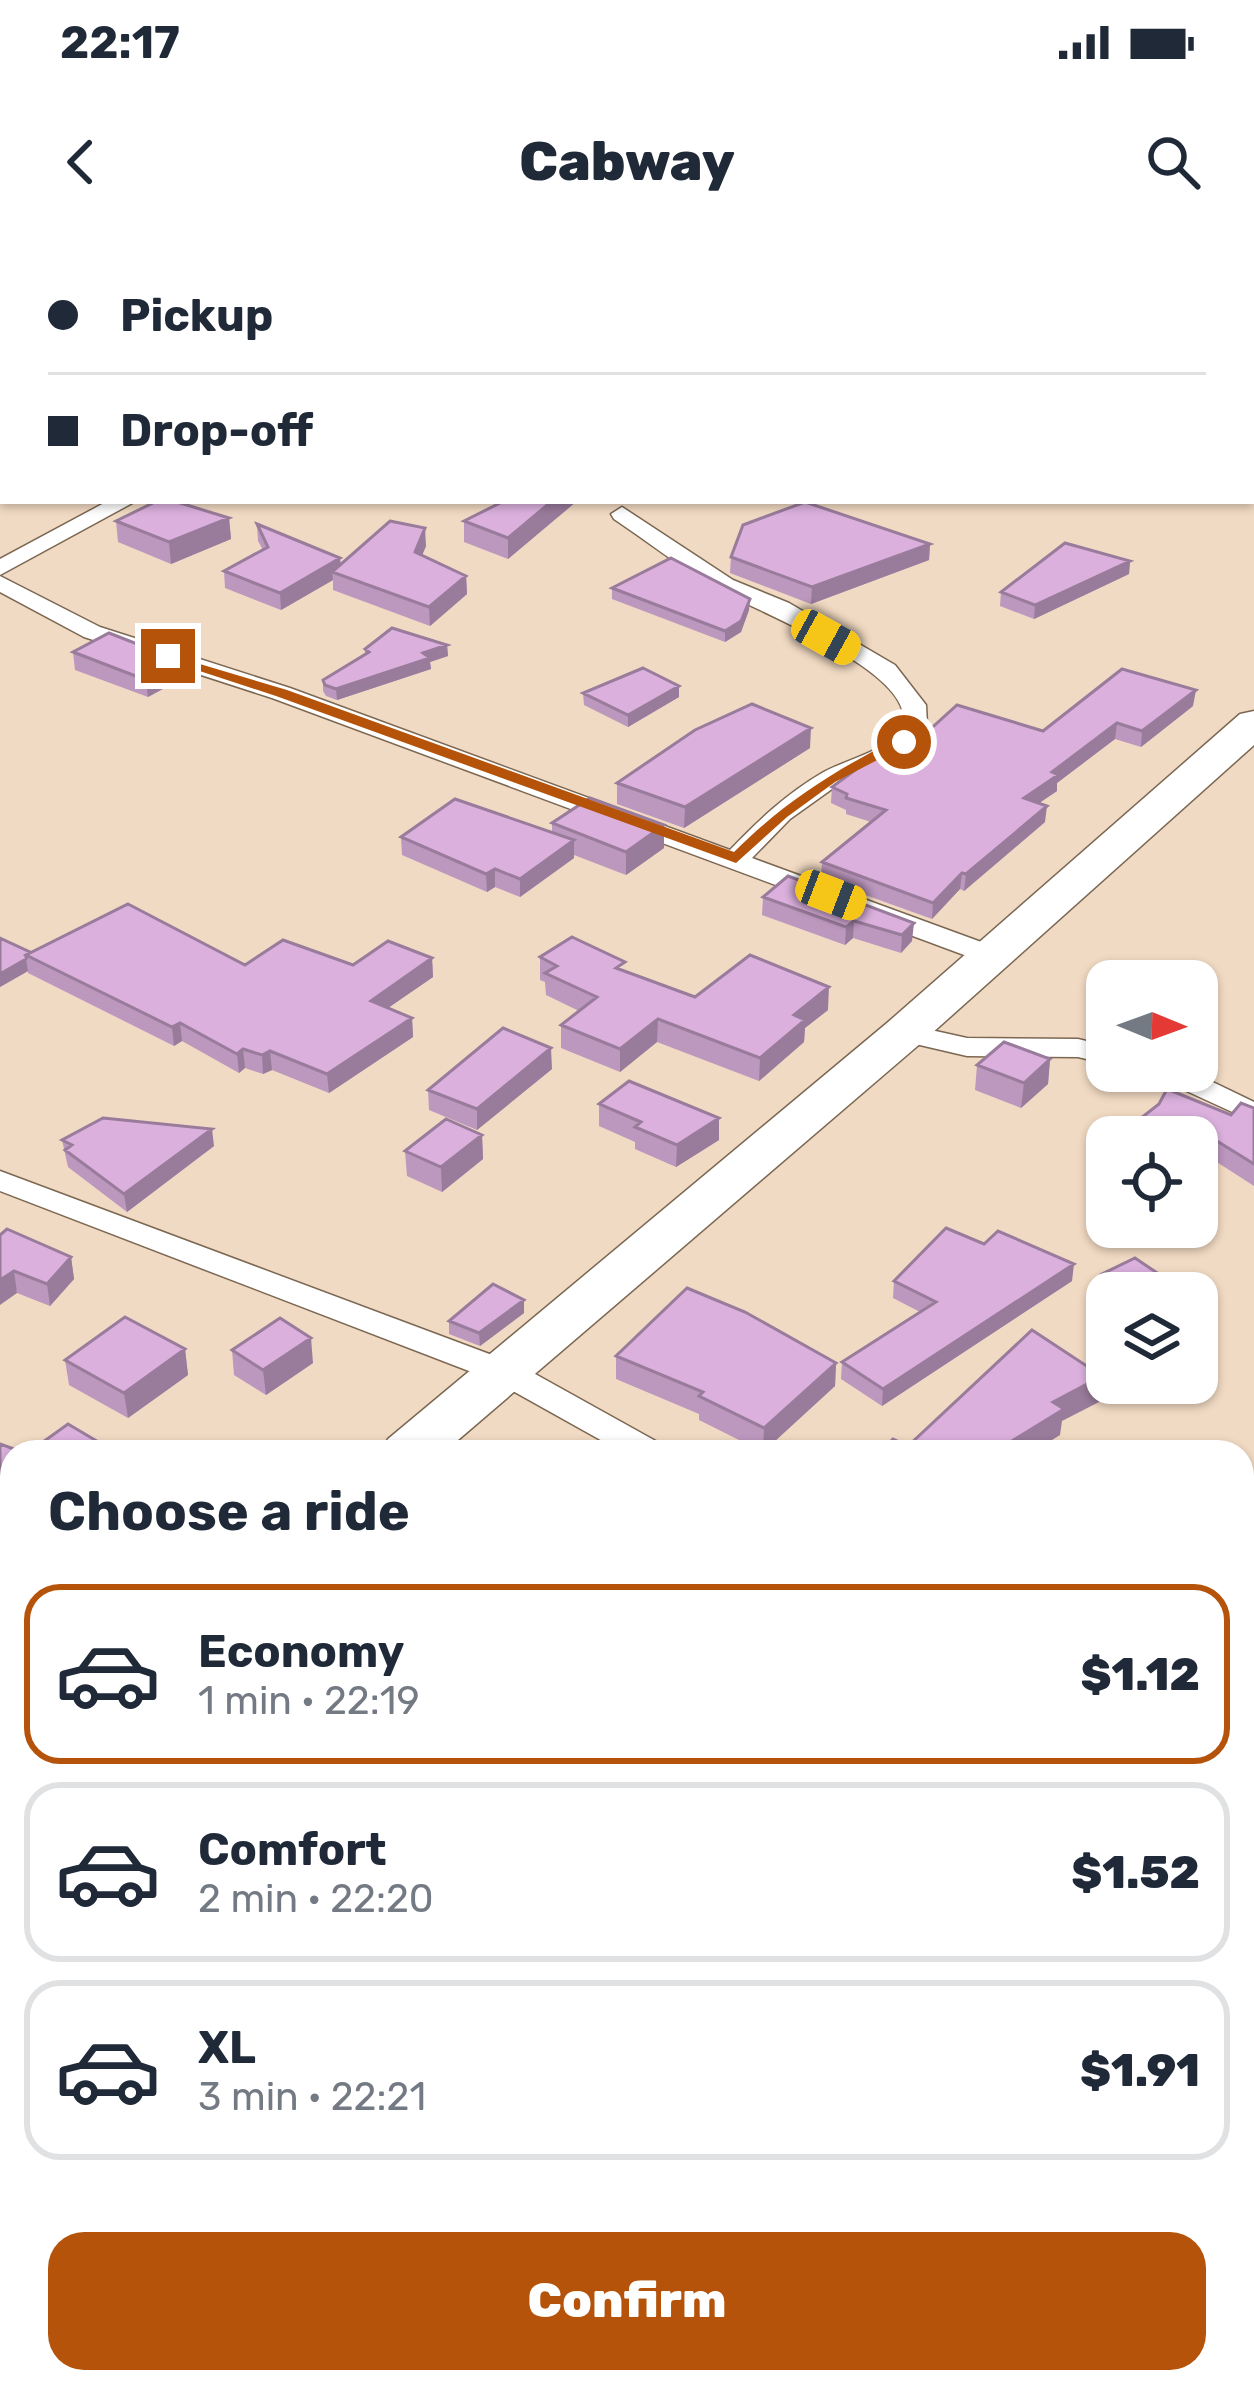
<!DOCTYPE html>
<html lang="en">
<head>
<meta charset="utf-8">
<style>
	body { margin:0; font-family:Rubik,sans-serif; background:#f6f6f7; color:#1f2937; height:100vh; display:flex; flex-direction:column; font-size:45px; white-space:nowrap }
	* { box-sizing:border-box; margin:0 }
	p { font-size:39px; color:#747a83 }
	.icon { flex:none; width:66px; height:66px; fill:none; stroke:currentColor; stroke-width:2; stroke-linecap:round; stroke-linejoin:round }
	.map { position:relative; flex:1; overflow:hidden }
	.sheet { position:absolute; left:0px; top:1200px; width:1254px; height:954px; display:flex; flex-direction:column; background:#fff; border-radius:36px 36px 0 0; box-shadow:0 3px 9px #0004 }
	.sheet>* { flex:none }
	.top-card { position:absolute; left:0px; top:0px; width:1254px; height:264px; box-shadow:0 3px 9px #0004; display:grid; align-content:center; height:264px; padding:0 48px; background:#fff }
	.needle { width:78px; rotate:91deg }
	.buttons { position:absolute; left:1086px; top:720px; display:grid; gap:24px }
	.buttons a { display:grid; place-items:center; width:132px; height:132px; border-radius:24px; background:#fff; box-shadow:0 3px 9px #0004; font-size:60px }
	.end { position:absolute; width:54px; height:54px; margin:-27px; border:15px solid #b45309; background:#fff; box-shadow:0 0 0 6px #fff }
	.from { border-radius:50% }
	.car { position:absolute; width:36px; height:72px; margin:-36px -18px; border-radius:15px; box-shadow:0 0 9px 3px #0007; background:linear-gradient(#f5c518 24%,#345 0 40%,#f5c518 0 76%,#345 0 86%,#f5c518 0) }
	.top-card b { display:flex; align-items:center; gap:42px; height:114px; font-size:45px }
	.top-card b+b { border-top:3px solid #e0e1e3 }
	.top-card i { width:30px; height:30px; background:#1f2937 }
	ul { padding:0; list-style:none }
	li { display:flex; align-items:center; gap:36px; height:180px; margin:0 24px 18px; padding:0 24px; border:6px solid #e0e1e3; border-radius:36px }
	li div { flex:1 }
	li b { display:block; font-size:45px }
	li em { font-style:normal; font-weight:800 }
	li.active { border-color:#b45309 }
	li>.icon { width:108px; height:108px; stroke-width:1.5 }
	h2 { padding:0 48px; font-size:54px; line-height:144px }
	.primary-button { display:flex; gap:24px; margin-top:auto; padding:24px 48px }
	.primary-button a { flex:1; height:138px; border-radius:36px; background:#b45309; color:#fff; font-size:48px; font-weight:800; line-height:138px; text-align:center }
	.status { display:flex; justify-content:space-between; align-items:center; height:84px; padding:0 60px; background:#fff; direction:ltr }
	.status svg { height:33px; fill:currentColor }
	header { display:flex; justify-content:space-between; align-items:center; height:156px; padding:0 48px; background:#fff; font-size:54px; font-weight:800 }
	.map>svg:first-child { display:block }
	.lines { fill:none; stroke-linecap:round; stroke-linejoin:round }
	.minor-casing { stroke:#7b6752; stroke-width:3 }
	.primary-casing { stroke:#7b6752; stroke-width:3 }
	.minor { fill:#fff; fill-rule:evenodd }
	.primary { fill:#fff; fill-rule:evenodd }
	.wall { fill:#bc97be }
	.shaded-wall { fill:#997b9b }
	.building { fill:#dbb0dd; stroke:#997b9b; stroke-width:3 }
	.route { fill:#b45309 }
</style>
</head>
<body>
<div class="status"><b>22:17</b><svg viewBox="0 0 49 12"><path d="M0 12V9h3v3zM5 12V6h3v6zM10 12V3h3v9zM15 12V0h3v12zM26 1h20v11H26zM47 4h2v5h-2z"/></svg></div>
<header><svg class="icon" aria-label="back" viewBox="0 0 24 24"><path d="M15 5l-7 7 7 7"/></svg>Cabway<svg class="icon" aria-label="search" viewBox="0 0 24 24"><circle cx="10" cy="10" r="6"/><path d="M15 15l6 6"/></svg></header>
<div class="map">
<svg width="1254" height="2154" viewBox="0 0 1254 2154">
	<rect width="100%" height="100%" fill="#f1dac3"/>
	<g class="lines">
		<defs>
			<path id="minor" d="M108 261H136L0 335V319Z
				M622 267 733 340 789 363 895 425 926 465 927 485 913 507 839 544 790 579 752 618 1003 710 1007 716 1003 722H983L272 458 84 397 0 352V336L100 387 290 448 730 610C758 581 786 554 822 533 843 521 878 513 895 496 947 442 741 365 713 347 679 326 647 301 614 279L611 274Z
				M904 784 967 798 1078 799 1107 806V824L1078 817 967 816 894 799 889 793 894 787Z
				M1151 831H1190L1254 862V882L1156 837Z
				M0 931 519 1125 661 1204 666 1212H622L495 1141 0 951Z
				M1242 1757 1254 1761V1797L1242 1793Z"/>
			<path id="primary" d="M1254 471V505L921 803 444 1212H380L388 1199 887 783 1240 474Z
				M12 1541V1597L0 1601V1544Z"/>
		</defs>
		<!-- minor casing -->
		<use href="#minor" class="minor-casing"/>
		<!-- primary casing -->
		<use href="#primary" class="primary-casing"/>
		<!-- minor -->
		<use href="#minor" class="minor"/>
		<!-- primary -->
		<use href="#primary" class="primary"/>
	</g>
	<!-- wall -->
	<path class="wall" d="M1247 0H1254V14L1251 13V3H1247Z
		M504 261H577L508 319 464 302V281Z
		M229 278 231 299 171 324 118 302 116 281Z
		M257 284 340 318 341 324 426 306 422 315 466 336 467 354 430 386 333 350V340L281 370 225 348 224 331 263 310 258 301Z
		M930 304 929 320 811 364 730 333 731 317Z
		M1130 321 1129 334 1034 379 1000 366 1001 352Z
		M612 348 749 370 741 392 725 402 612 359Z
		M447 405 448 416 430 422 431 429 337 460 326 456 323 451V440L365 414V409Z
		M73 412 183 438 148 457 75 430Z
		M679 446V457L628 487 584 465 583 453Z
		M1193 466 1141 507 1115 499 1057 543V551L1039 563 1045 582 964 651 960 649 932 679 821 639 822 622 871 582 846 574V570L831 563 832 547 879 520 904 513Z
		M810 508 684 588 617 564V543Z
		M552 583 664 608 626 635 574 615V618L520 657 495 647 487 652 402 615 401 597 552 593Z
		M788 636 912 701 901 713 853 698 845 705 762 675 763 657Z
		M0 698 30 712 245 725H353L432 718 433 737 388 768 412 778 413 797 329 853 272 830 263 834 245 828 239 833 182 801 174 806 28 733V731L0 747Z
		M540 717 625 731 695 757 828 770 805 788 804 802 759 841 657 802 620 832 561 808V785L579 771 546 755 545 742 540 740Z
		M1050 819 1048 844 1021 868 975 850 977 825Z
		M552 829 477 890 429 870 428 850Z
		M599 864 719 878V900L676 927 635 909V902L599 886Z
		M1254 868V946L1209 917 1203 924 1197 922V897H1139L1141 878 1231 875Z
		M482 895 483 919 442 952 407 936 405 911Z
		M62 900 214 906 127 972 68 927Z
		M0 995 71 1017 74 1039 50 1066 17 1053Z
		M1102 1035 1180 1053H1107V1066L1099 1060Z
		M894 1041H1072L882 1166 841 1139 842 1122 920 1072 893 1058Z
		M524 1060V1073L480 1106 449 1094V1081Z
		M185 1109 188 1135 128 1178 69 1145 65 1120Z
		M232 1110 313 1123 266 1155 234 1135Z
		M616 1116 836 1123 835 1146 763 1212 699 1180V1174L616 1139Z
		M0 1204 12 1212V1276L0 1270Z
		M12 1307V1414L0 1407V1316Z
		M12 1955V1998L0 1989V1966Z
		M12 2142H127L131 2144 132 2154H0Z
		M397 2142H515L505 2154H398Z
		M1042 2142H1062L1055 2151Z"/>
	<!-- shaded-wall -->
	<path class="shaded-wall" d="M195 0H231L223 3H187Z
		M580 0H611L606 3H574Z
		M1117 0H1151L1142 3H1108Z
		M552 261H577L508 319V298Z
		M229 278 231 299 171 324 169 302Z
		M425 288 426 306 416 330 415 312Z
		M930 304 929 320 811 364 812 347Z
		M340 318 341 335 332 332 333 340 281 370 280 353Z
		M1130 321 1129 334 1034 379 1035 365Z
		M466 336 467 354 430 386 429 367Z
		M750 359 749 370 741 392 725 402V391Z
		M447 405 448 416 430 422 431 429 337 460 336 449Z
		M181 421 183 438 148 457 146 440Z
		M679 446V457L628 487V475Z
		M1196 450 1193 466 1141 507 1142 491Z
		M1117 483 1115 499 1057 543V551L1023 574 1024 558 1052 532Z
		M811 488 810 508 684 588 685 567Z
		M1047 566 1045 582 964 651 966 634Z
		M664 585V608L626 635V612Z
		M574 600V618L520 657V639Z
		M495 629V647L487 652 486 634Z
		M962 633 960 649 932 679 933 663Z
		M854 681 853 698 845 705 846 687Z
		M914 683 912 701 901 713 902 695Z
		M432 718 433 737 372 779 371 761Z
		M26 719 28 731 0 747V734Z
		M829 747 828 770 805 788 804 802 759 841 760 818 794 775Z
		M412 778 413 797 329 853 327 834Z
		M658 779 657 802 620 832V809Z
		M180 783 182 801 174 806 172 787Z
		M551 808 552 829 477 890V869Z
		M243 809 245 828 239 833 237 814Z
		M270 811 272 830 263 834 262 815Z
		M1050 819 1048 844 1021 868 1024 843Z
		M719 878V900L676 927 677 905Z
		M212 889 214 906 127 972 124 954Z
		M482 895 483 919 442 952 441 927Z
		M1212 898 1209 917 1203 924 1206 905Z
		M71 1017 74 1039 50 1066 47 1044Z
		M1074 1024 1072 1041 882 1166 883 1149Z
		M14 1031 17 1053 0 1065V1040Z
		M524 1060V1073L480 1106 479 1093Z
		M311 1098 313 1123 266 1155 263 1130Z
		M185 1109 188 1135 128 1178 124 1153Z
		M836 1123 835 1146 763 1212 764 1188Z
		M1102 1136 1099 1162 1062 1181 1060 1195 1033 1212H994L1053 1162Z
		M23 2142H29L32 2154H11Z
		M492 2142H515L505 2154H481Z
		M1036 2142H1041L1034 2154H1029Z"/>
	<!-- building -->
	<path class="building" d="M0 0H195L187 3H3V29L0 28Z
		M450 0H580L574 3H462Z
		M731 0H854L861 3H721Z
		M921 0H1117L1108 3H912Z
		M157 261H174L229 278 169 302 116 281Z
		M504 261H552L508 298 464 281Z
		M805 262 930 304 812 347 731 317 743 285Z
		M390 281 425 288 415 312 466 336 429 367 332 332Z
		M257 284 340 318 280 353 224 331 268 307Z
		M1065 303 1130 321 1035 365 1001 352Z
		M671 318 750 359 741 381 725 391 612 348Z
		M392 388 447 405 423 413 430 418 336 449 325 445 323 440 369 412 365 409Z
		M109 393 181 421 146 440 73 412Z
		M643 428 679 446 628 475 583 453Z
		M1122 429 1196 450 1142 491 1117 483 1052 532 1058 535 1024 558 1047 566 966 634 962 633 933 663 822 622 886 570 846 558 847 554 832 547 873 517 879 520 895 509 904 513 957 465 1043 491Z
		M752 464 811 488 685 567 617 543 695 490Z
		M590 558 664 585 626 612 552 583Z
		M455 559 574 600 520 639 495 629 486 634 401 597Z
		M788 636 914 683 902 695 854 681 846 687 763 657Z
		M128 664 245 725 283 700 353 725 388 701 432 718 371 761 412 778 327 834 270 811 262 815 243 809 237 814 180 783 172 787 26 715Z
		M572 697 625 722 616 728 695 757 750 715 829 747 794 775 805 780 760 818 658 779 620 809 561 785 597 757 545 733 557 726 540 717Z
		M0 698 30 712 26 715V719L0 734Z
		M503 788 551 808 477 869 428 850Z
		M1004 802 1050 819 1024 843 977 825Z
		M629 841 719 878 677 905 635 887 641 882 599 864Z
		M1167 849 1231 875 1241 863 1254 868V924L1212 898 1206 905 1197 901V897H1186L1141 878 1159 864Z
		M103 878 212 889 124 954 65 910 72 905 62 900Z
		M446 879 482 895 441 927 405 911Z
		M946 988 984 1004 998 991 1074 1024 883 1149 842 1122 936 1062 894 1041Z
		M7 989 71 1017 47 1044 14 1031 0 1040V995Z
		M1135 1018 1181 1049 1174 1053H1128L1102 1034Z
		M493 1044 524 1060 479 1093 449 1081Z
		M687 1048 745 1072 836 1123 764 1188 699 1156 703 1152 616 1116Z
		M125 1077 185 1109 124 1153 65 1120Z
		M280 1078 311 1098 263 1130 232 1110Z
		M1032 1090 1102 1136 1053 1162 1064 1169 994 1212H881L893 1199 908 1206Z
		M68 1184 112 1210 109 1212H29Z
		M0 1204 22 1212H12V1260L0 1253Z
		M12 1307V1397L0 1391V1316Z
		M12 1955V1987L0 1978V1966Z
		M1254 2042V2154H1204L1209 2142H1242V2066Z
		M12 2097V2142H23L11 2154H0V2108Z
		M37 2142H127L131 2144 123 2154H57Z
		M282 2142H313L326 2154H268Z
		M405 2142H492L481 2154H422Z
		M987 2142H1036L1029 2154H980Z"/>
	<!-- route -->
	<path class="route" d="M163 413 287 450 734 612C784 562 835 530 899 498L912 502 835 542 787 577 736 623 276 456 163 419Z"/>
</svg>
<div class="buttons">
<a><svg class="needle" viewBox="-14 -14 28 28"><path d="M0-13l5 13h-10z" fill="#e53935"/><path d="M0 13l5-13h-10z" fill="#747a83"/></svg></a>
<a><svg class="icon" aria-label="locate" viewBox="0 0 24 24"><circle cx="12" cy="12" r="6"/><path d="M12 2v4M12 18v4M2 12h4M18 12h4"/></svg></a>
<a><svg class="icon" aria-label="layers" viewBox="0 0 24 24"><path d="M12 4l9 5-9 5-9-5zM3 14l9 5 9-5"/></svg></a>
</div>
<i class="end from" style="left:904px;top:502px"></i>
<i class="end" style="left:168px;top:416px"></i>
<i class="car" style="left:826px;top:397px;rotate:119deg"></i>
<i class="car" style="left:831px;top:655px;rotate:111deg"></i>
<div class="top-card">
<b><i class="from"></i>Pickup</b>
<b><i></i>Drop-off</b>
</div>
<section class="sheet">
<h2>Choose a ride</h2>
<ul>
<li class="active"><svg class="icon" aria-label="car" viewBox="0 0 24 24"><path d="M5 17H2v-5l4-1 3-4h7l3 4 3 1v5h-3M9 17h6M6 11h13"/><circle cx="7" cy="17" r="2"/><circle cx="17" cy="17" r="2"/></svg><div><b>Economy</b><p>1 min · 22:19</p></div><em>$1.12</em></li>
<li><svg class="icon" aria-label="car" viewBox="0 0 24 24"><path d="M5 17H2v-5l4-1 3-4h7l3 4 3 1v5h-3M9 17h6M6 11h13"/><circle cx="7" cy="17" r="2"/><circle cx="17" cy="17" r="2"/></svg><div><b>Comfort</b><p>2 min · 22:20</p></div><em>$1.52</em></li>
<li><svg class="icon" aria-label="car" viewBox="0 0 24 24"><path d="M5 17H2v-5l4-1 3-4h7l3 4 3 1v5h-3M9 17h6M6 11h13"/><circle cx="7" cy="17" r="2"/><circle cx="17" cy="17" r="2"/></svg><div><b>XL</b><p>3 min · 22:21</p></div><em>$1.91</em></li>
</ul>
<div class="primary-button"><a>Confirm</a></div>
</section>
</div>
</body>
</html>
